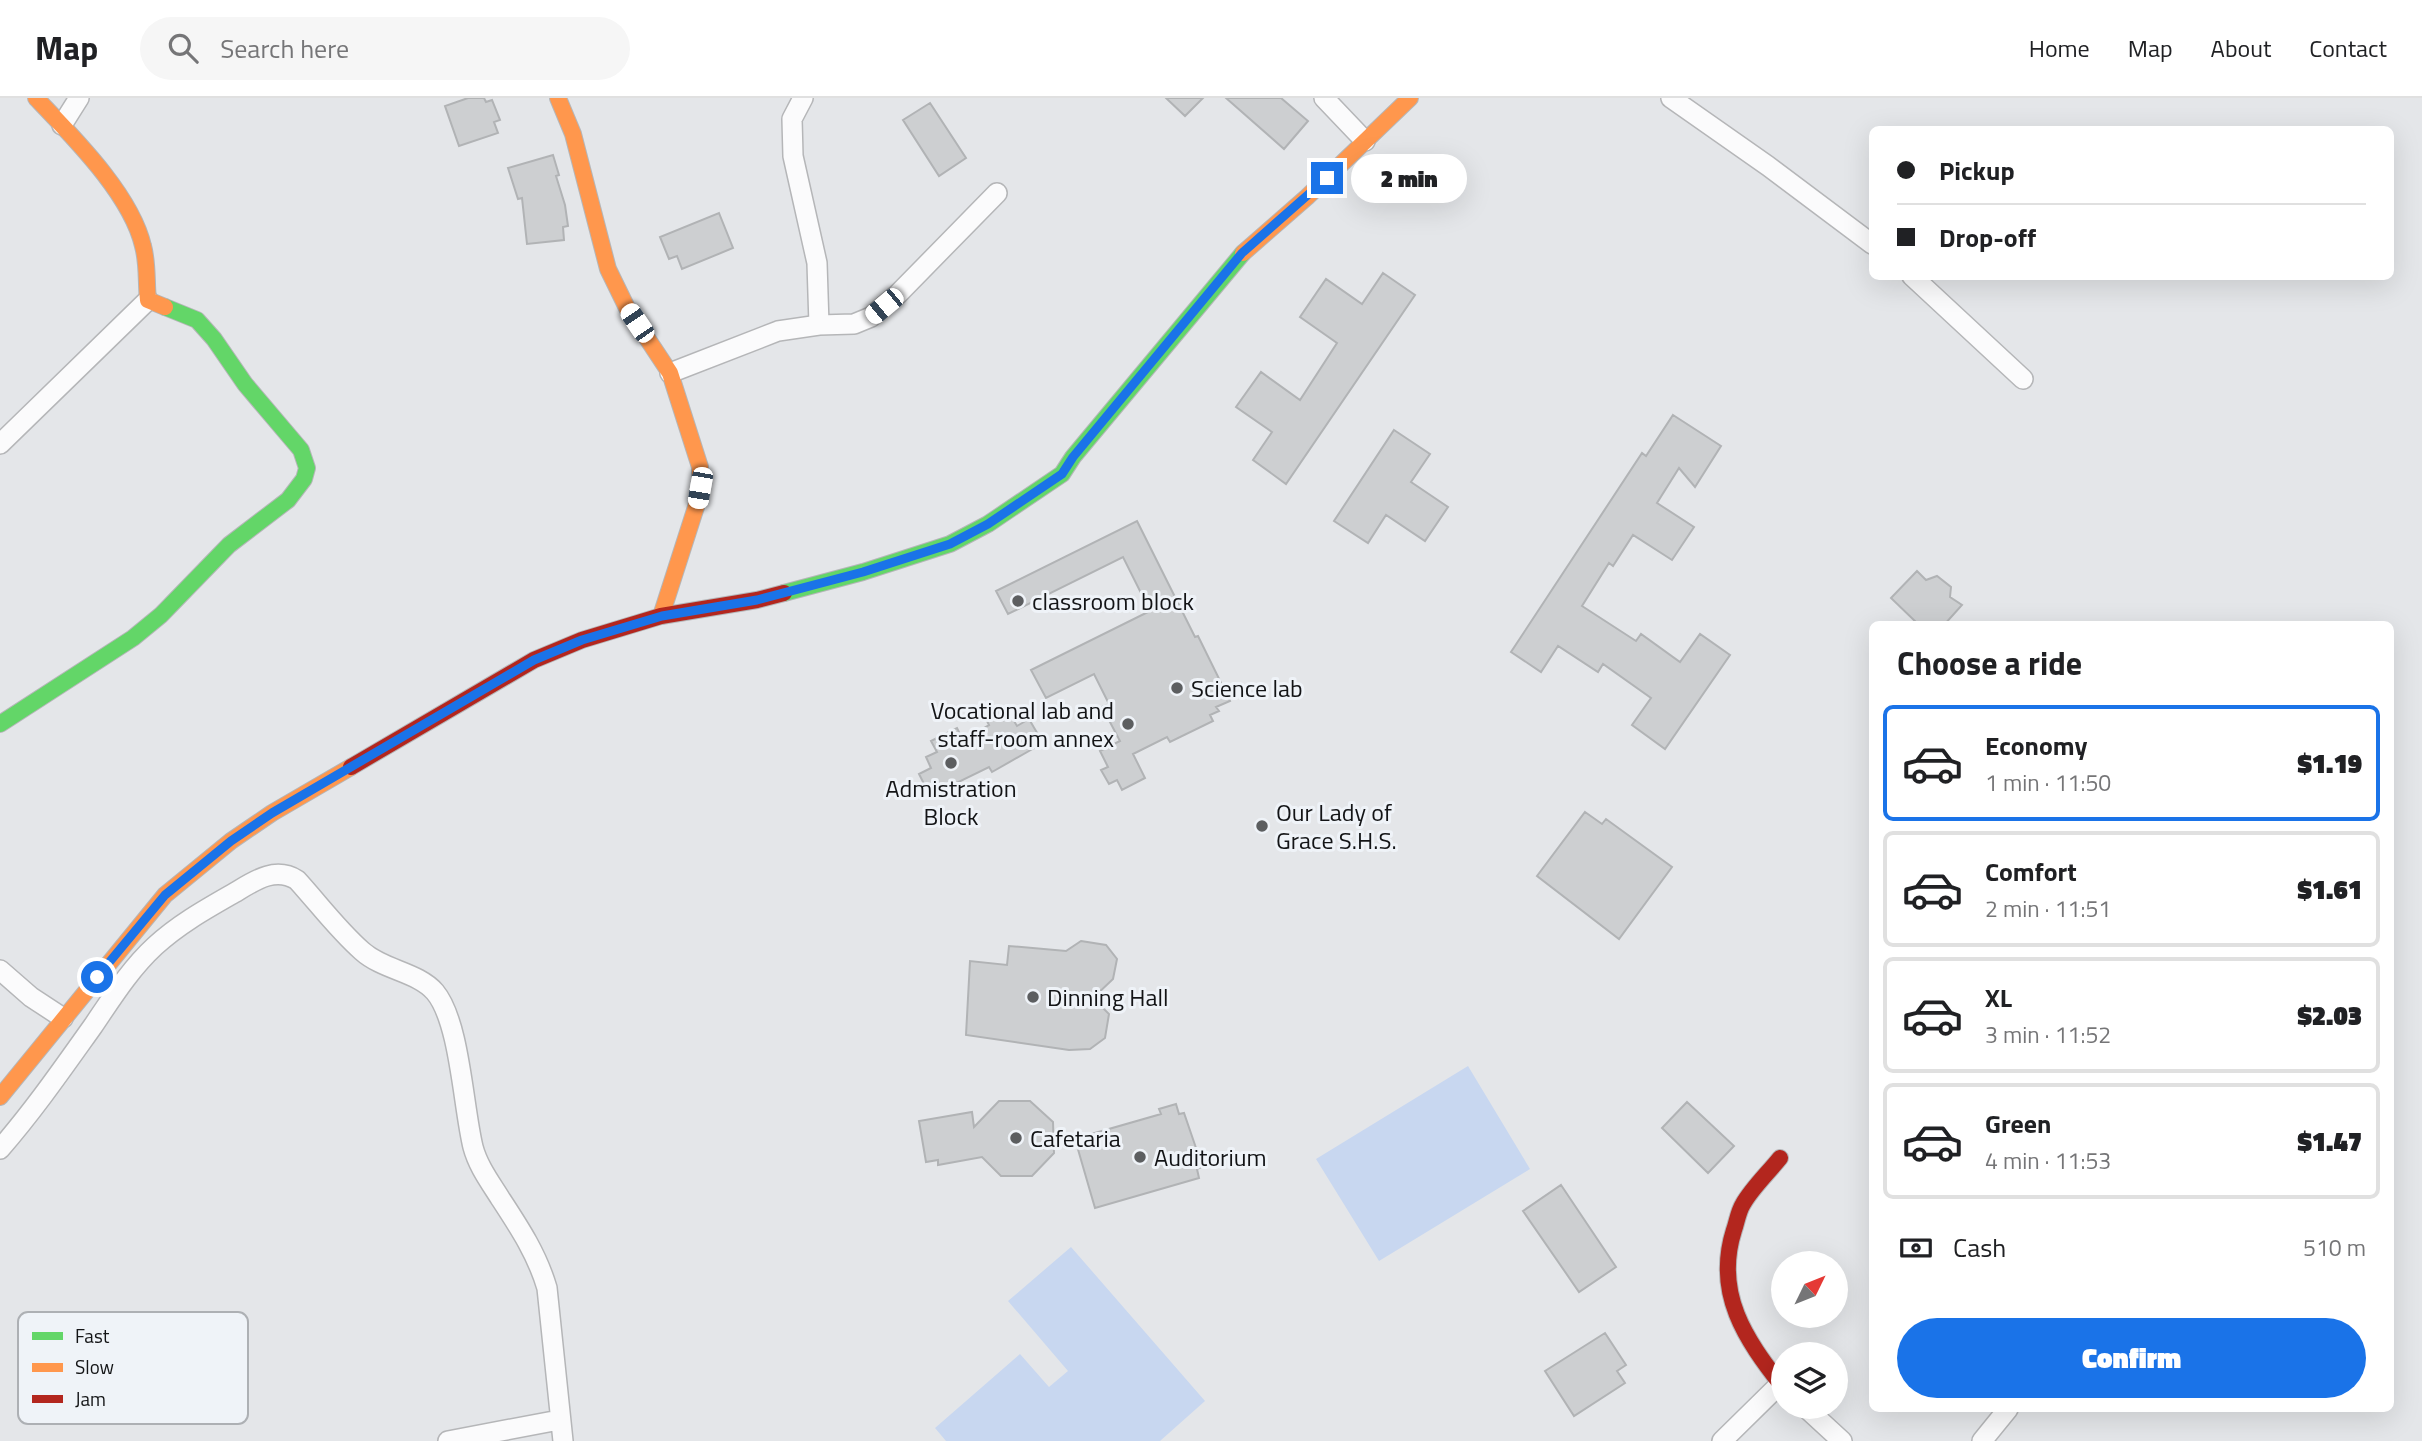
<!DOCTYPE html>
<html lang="en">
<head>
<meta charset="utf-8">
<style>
	body { margin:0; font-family:"Titillium Web",sans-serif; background:#f6f6f6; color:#202124; height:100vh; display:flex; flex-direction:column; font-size:26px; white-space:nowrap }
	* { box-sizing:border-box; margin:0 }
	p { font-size:23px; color:#757577 }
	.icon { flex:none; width:38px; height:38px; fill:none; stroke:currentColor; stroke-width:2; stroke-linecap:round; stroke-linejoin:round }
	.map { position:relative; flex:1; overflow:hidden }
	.sheet { position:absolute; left:1869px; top:523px; width:525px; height:791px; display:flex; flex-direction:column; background:#fff; border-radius:10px; box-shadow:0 7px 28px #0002 }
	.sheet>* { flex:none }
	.hud { position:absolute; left:1869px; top:28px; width:525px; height:154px; border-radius:10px; box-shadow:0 7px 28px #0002; display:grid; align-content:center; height:154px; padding:0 28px; background:#fff }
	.needle { width:46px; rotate:47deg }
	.fabs { position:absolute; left:1771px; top:1153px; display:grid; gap:14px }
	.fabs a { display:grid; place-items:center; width:77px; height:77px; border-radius:50%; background:#fff; box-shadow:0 7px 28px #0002; font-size:35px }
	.end { position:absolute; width:32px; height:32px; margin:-16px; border:9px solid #1a73e8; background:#fff; box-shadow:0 0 0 4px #fff }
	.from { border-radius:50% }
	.bubble { position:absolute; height:49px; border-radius:24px; background:#fff; box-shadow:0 7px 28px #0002; font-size:23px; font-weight:800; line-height:49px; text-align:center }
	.car { position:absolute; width:21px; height:42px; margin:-21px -10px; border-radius:9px; box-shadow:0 0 5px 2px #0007; background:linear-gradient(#fff 24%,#345 0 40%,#fff 0 76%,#345 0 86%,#fff 0) }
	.hud b { display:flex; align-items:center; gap:24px; height:66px; font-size:26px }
	.hud b+b { border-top:2px solid #e0e0e0 }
	.hud i { width:18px; height:18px; background:#202124 }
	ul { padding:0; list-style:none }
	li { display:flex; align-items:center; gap:21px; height:116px; margin:0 14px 10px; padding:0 14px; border:4px solid #e0e0e0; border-radius:10px }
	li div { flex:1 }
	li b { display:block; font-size:26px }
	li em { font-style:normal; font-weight:800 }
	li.selected { border-color:#1a73e8 }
	li>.icon { width:63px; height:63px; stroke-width:1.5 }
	h2 { padding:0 28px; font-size:32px; line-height:84px }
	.pay { display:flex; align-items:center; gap:18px; height:77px; padding:0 28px; font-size:26px }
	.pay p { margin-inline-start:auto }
	.action { display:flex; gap:14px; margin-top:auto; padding:14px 28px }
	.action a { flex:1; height:80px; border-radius:42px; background:#1a73e8; color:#fff; font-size:28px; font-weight:800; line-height:80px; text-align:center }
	header { display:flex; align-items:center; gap:42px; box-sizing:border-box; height:98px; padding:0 35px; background:#fff; border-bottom:2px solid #e0e0e0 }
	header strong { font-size:33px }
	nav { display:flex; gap:38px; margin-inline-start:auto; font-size:24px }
	.search { width:490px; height:63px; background:#f6f6f6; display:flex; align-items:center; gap:18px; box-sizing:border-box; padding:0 24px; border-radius:38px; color:#757577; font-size:26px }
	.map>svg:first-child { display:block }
	.green { fill:#c8d7f0 }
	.building { fill:#cdcfd1; stroke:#b1b3b5; stroke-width:2 }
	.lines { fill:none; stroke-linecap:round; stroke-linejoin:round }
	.street-casing { stroke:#b5b6b8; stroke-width:22 }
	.fast-casing { stroke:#b5b6b8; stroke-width:18 }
	.slow-casing { stroke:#b5b6b8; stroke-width:18 }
	.jam-casing { stroke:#b5b6b8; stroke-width:18 }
	.street { stroke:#fbfbfc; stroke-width:19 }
	.fast { stroke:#63d668; stroke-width:16 }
	.slow { stroke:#ff974d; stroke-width:16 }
	.jam { stroke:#b3261e; stroke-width:16 }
	.route { stroke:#1a73e8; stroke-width:9 }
	.poi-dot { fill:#5c5e60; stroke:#eff3f8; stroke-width:2.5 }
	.labels { text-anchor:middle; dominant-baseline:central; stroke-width:6; stroke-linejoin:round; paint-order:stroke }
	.poi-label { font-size:24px; fill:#131416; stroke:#eff3f8; text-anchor:start }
	.key { fill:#eff3f8; stroke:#adb0b4; stroke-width:2 }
	.key-label { font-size:19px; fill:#131416 }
</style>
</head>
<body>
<header>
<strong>Map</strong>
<div class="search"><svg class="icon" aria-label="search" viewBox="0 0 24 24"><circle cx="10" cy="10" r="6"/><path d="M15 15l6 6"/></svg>Search here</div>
<nav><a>Home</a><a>Map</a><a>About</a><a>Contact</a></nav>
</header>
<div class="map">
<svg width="2422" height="1343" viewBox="0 0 2422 1343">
	<rect width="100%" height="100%" fill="#e4e6e9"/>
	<!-- green -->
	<path class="green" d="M1468 968 1530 1071 1379 1163 1316 1061Z
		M1071 1149 1205 1303 1160 1343H946L935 1330 1020 1256 1049 1289 1068 1273 1008 1203Z"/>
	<!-- building -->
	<path class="building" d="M468 0H484L486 4 492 2 500 22 494 24 498 35 459 48 445 8Z
		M1166 0H1203L1185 18Z
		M1226 0H1281L1308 23 1284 51Z
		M930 5 966 60 939 78 903 22Z
		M553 57 559 77 556 78 565 107 568 128 563 129 564 142 527 146 522 100 518 101 508 70Z
		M719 115 733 150 682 171 677 158 669 161 660 139Z
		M1383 175 1415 197 1286 386 1253 362 1272 334 1236 309 1261 274 1300 302 1337 245 1300 219 1326 181 1362 206Z
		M1673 317 1721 348 1695 389 1679 370 1657 405 1694 429 1672 462 1633 437 1613 468 1609 465 1582 508 1636 543 1641 536 1680 564 1700 536 1730 557 1665 651 1632 627 1651 600 1603 566 1598 574 1558 548 1541 574 1511 554 1642 355 1646 358Z
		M1394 332 1430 356 1411 384 1448 409 1425 443 1386 417 1368 445 1334 423Z
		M1137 423 1195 539 1198 538 1230 603 1216 609 1219 613 1210 617 1213 623 1170 644 1167 639 1133 656 1145 680 1122 692 1117 682 1109 686 1101 672 1108 669 1100 653 1120 643 1102 609 1109 606 1094 576 1046 600 1031 572 1150 513 1123 459 1008 516 996 493Z
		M1917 473 1926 482 1937 478 1951 489 1950 499 1962 507 1944 527H1919L1891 500Z
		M999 612 1004 622 1011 618 1017 628 1029 621 1043 645 992 674 989 669 930 698 919 676 931 670 926 659 937 654 931 643 957 630 963 642 989 627 985 619Z
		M1585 714 1602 726 1606 721 1672 769 1619 841 1537 778Z
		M1081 843 1106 847 1117 861 1113 881 1093 900 1109 916 1105 940 1090 951 1069 952 966 937 970 863 1007 867 1009 848 1066 853Z
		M999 1003H1030L1053 1024 1054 1055 1032 1078H1001L982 1059 938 1067V1062L926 1064 919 1023 972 1014 974 1029Z
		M1687 1004 1734 1048 1708 1075 1662 1030Z
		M1176 1006 1179 1016 1184 1015 1195 1047 1202 1069 1197 1071 1199 1080 1095 1110 1077 1048 1091 1044 1088 1037 1161 1016 1159 1011Z
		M1561 1087 1616 1169 1579 1194 1523 1113Z
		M1605 1235 1626 1267 1617 1273 1625 1285 1574 1318 1545 1273Z"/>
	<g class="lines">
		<defs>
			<path id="street" d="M803 0 792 21 793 58 817 165 819 227
				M1324 0 1365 43
				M1671 0 1768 68 1872 146
				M62 27 79 0
				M1912 178 2023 281
				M670 275 778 233 819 227 854 226 871 219 898 196 997 95
				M0 346 148 202
				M0 872 31 899 63 920
				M0 1051C34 1012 63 970 93 928 112 900 130 871 155 848 179 826 206 811 234 795 254 783 275 768 297 782 318 805 338 832 362 853 383 872 418 874 435 894 460 924 463 1008 473 1049 478 1068 490 1084 500 1100 519 1129 537 1156 547 1190L563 1343
				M1805 1309 1842 1343
				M448 1343 559 1322
				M1722 1343 1780 1286
				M1982 1343 2008 1311"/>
			<path id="fast" d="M784 495 863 474 950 446 988 426 1062 376 1073 359 1243 155
				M0 626 133 540 161 517 229 447 288 402 304 381 307 370 301 352 245 286 214 241 197 222 165 209"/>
			<path id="slow" d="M36 0C72 38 131 96 143 148 148 166 146 184 148 202L165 209
				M558 0 573 36 608 171 627 210 670 275 700 369V390L696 409 661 518
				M1243 155 1307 99 1410 0
				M0 999 165 797 231 743 272 715 351 669"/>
			<path id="jam" d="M351 669 534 562 582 542 661 518 757 502 784 495
				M1780 1060C1768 1075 1752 1090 1743 1106 1738 1114 1737 1124 1734 1132 1714 1195 1745 1241 1783 1289"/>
		</defs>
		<!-- street casing -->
		<use href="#street" class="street-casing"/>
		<!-- fast casing -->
		<use href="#fast" class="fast-casing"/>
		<!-- slow casing -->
		<use href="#slow" class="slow-casing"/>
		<!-- jam casing -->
		<use href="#jam" class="jam-casing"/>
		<!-- street -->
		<use href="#street" class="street"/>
		<!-- fast -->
		<use href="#fast" class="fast"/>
		<!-- slow -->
		<use href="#slow" class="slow"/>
		<!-- jam -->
		<use href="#jam" class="jam"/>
	</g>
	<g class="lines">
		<!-- route -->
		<path class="route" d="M97 879 165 797 231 743 272 715 534 562 582 542 662 518 757 502 863 474 950 446 988 426 1062 376 1073 359 1242 155 1327 80"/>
	</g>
	<!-- markers -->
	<g class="poi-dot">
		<circle cx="1018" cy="503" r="7"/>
		<circle cx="1177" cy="590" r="7"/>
		<circle cx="1128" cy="626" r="7"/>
		<circle cx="951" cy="665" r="7"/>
		<circle cx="1262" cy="728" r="7"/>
		<circle cx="1033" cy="899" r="7"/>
		<circle cx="1016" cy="1040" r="7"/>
		<circle cx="1140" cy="1059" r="7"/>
	</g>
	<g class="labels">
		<!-- poi labels -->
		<g class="poi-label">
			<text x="1032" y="503">classroom block</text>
			<text x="1191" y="590">Science lab</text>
			<text x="1114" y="612" text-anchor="end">Vocational lab and<tspan x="1114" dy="28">staff-room annex</tspan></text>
			<text x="951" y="690" text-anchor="middle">Admistration<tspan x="951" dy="28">Block</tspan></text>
			<text x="1276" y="714">Our Lady of<tspan x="1276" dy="28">Grace S.H.S.</tspan></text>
			<text x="1047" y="899">Dinning Hall</text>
			<text x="1030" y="1040">Cafetaria</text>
			<text x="1154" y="1059">Auditorium</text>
		</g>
	</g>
	<!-- legend -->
	<rect x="18" y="1214" width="230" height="112" rx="10" class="key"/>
	<rect x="32" y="1234" width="31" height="8" fill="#63d668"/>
	<rect x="32" y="1265" width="31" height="9" fill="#ff974d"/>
	<rect x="32" y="1297" width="31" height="8" fill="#b3261e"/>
	<g class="key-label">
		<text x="75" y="1245">Fast</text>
		<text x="75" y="1276">Slow</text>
		<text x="75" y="1308">Jam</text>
	</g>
</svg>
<div class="fabs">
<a><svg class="needle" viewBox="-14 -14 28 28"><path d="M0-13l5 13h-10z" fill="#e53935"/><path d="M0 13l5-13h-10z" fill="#757577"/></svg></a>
<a><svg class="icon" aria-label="layers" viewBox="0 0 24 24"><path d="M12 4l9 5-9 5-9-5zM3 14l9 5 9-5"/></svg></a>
</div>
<i class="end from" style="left:97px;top:879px"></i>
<i class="end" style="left:1327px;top:80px"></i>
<div class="bubble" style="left:1351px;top:56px;width:116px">2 min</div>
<i class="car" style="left:884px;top:208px;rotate:230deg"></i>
<i class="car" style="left:637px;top:225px;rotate:326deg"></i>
<i class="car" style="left:700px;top:390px;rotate:190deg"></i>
<div class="hud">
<b><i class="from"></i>Pickup</b>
<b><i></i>Drop-off</b>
</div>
<section class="sheet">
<h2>Choose a ride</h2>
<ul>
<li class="selected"><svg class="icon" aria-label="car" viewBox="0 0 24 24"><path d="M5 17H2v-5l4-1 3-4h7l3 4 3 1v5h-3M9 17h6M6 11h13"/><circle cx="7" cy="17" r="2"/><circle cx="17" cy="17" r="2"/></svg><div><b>Economy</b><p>1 min · 11:50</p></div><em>$1.19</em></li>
<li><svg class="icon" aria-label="car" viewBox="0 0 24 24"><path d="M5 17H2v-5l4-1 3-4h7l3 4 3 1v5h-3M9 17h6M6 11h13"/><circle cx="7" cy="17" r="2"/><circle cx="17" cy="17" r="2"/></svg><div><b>Comfort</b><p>2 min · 11:51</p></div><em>$1.61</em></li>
<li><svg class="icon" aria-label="car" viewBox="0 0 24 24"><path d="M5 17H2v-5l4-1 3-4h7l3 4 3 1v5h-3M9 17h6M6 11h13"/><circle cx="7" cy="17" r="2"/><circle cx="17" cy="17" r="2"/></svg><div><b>XL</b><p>3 min · 11:52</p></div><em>$2.03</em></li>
<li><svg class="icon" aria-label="car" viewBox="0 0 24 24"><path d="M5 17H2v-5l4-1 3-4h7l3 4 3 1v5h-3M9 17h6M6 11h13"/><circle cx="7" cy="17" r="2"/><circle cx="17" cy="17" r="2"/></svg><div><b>Green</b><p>4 min · 11:53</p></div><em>$1.47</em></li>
</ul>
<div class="pay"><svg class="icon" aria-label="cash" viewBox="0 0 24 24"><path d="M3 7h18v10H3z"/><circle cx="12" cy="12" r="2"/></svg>Cash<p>510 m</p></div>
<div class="action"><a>Confirm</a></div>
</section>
</div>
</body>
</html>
